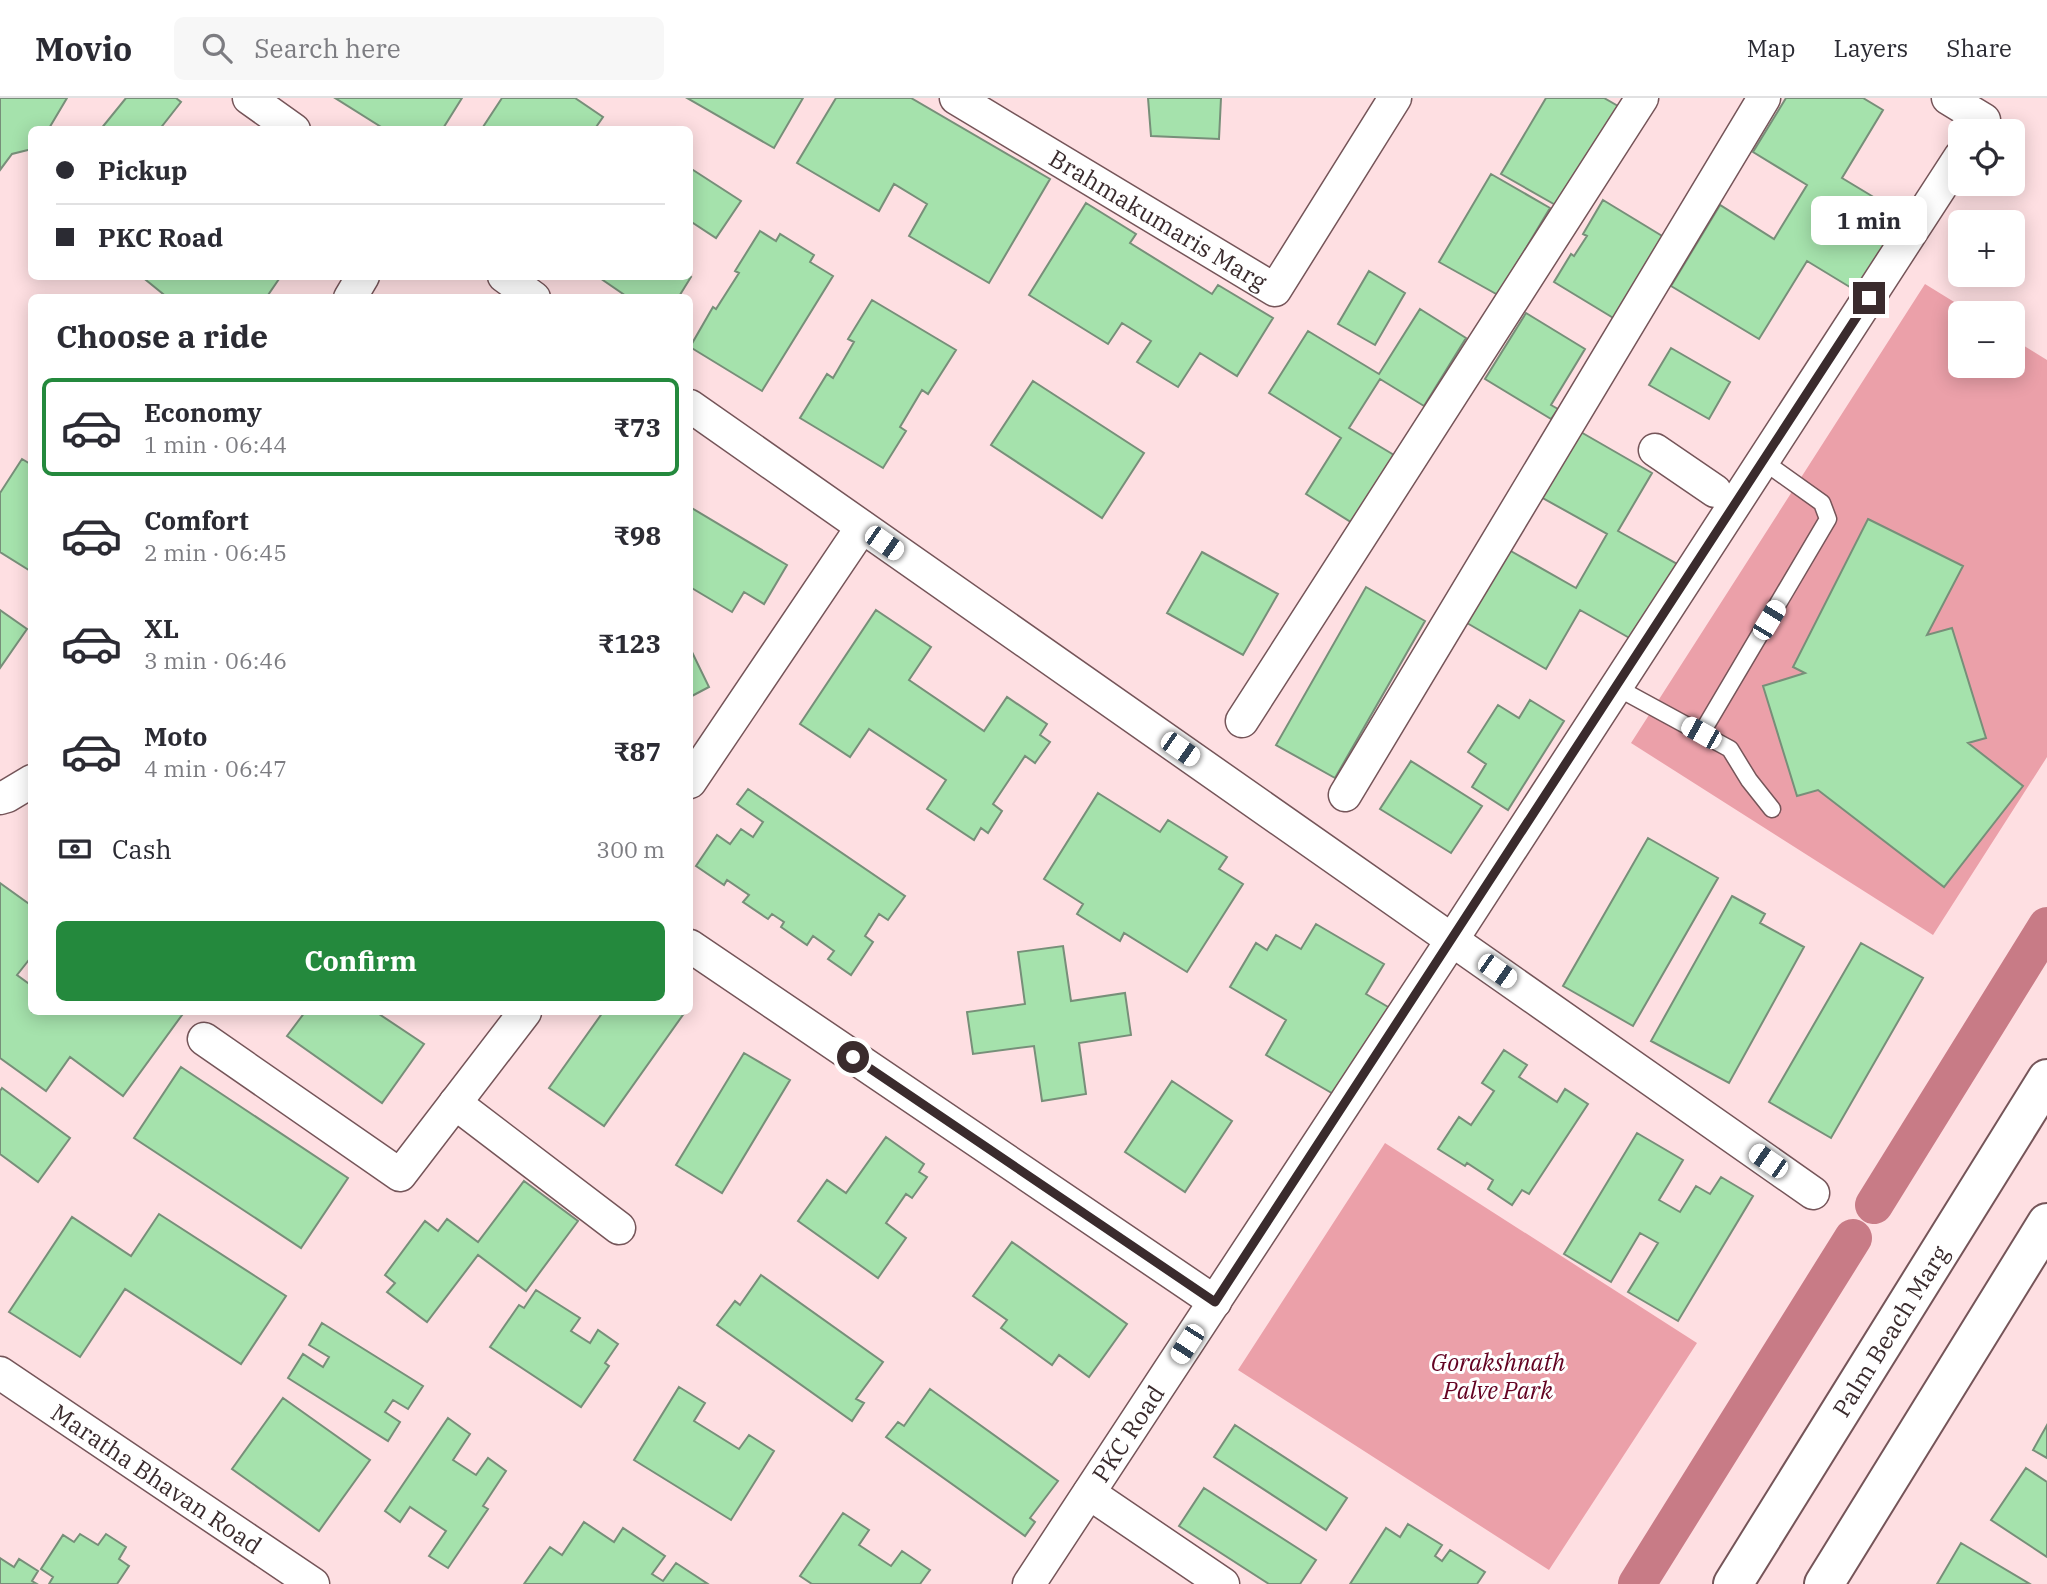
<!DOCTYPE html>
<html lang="en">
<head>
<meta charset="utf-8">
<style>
	body { margin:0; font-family:"IBM Plex Serif",serif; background:#f7f7f7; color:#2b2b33; height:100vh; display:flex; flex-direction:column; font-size:26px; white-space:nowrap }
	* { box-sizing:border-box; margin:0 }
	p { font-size:23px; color:#7c7c81 }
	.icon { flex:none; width:38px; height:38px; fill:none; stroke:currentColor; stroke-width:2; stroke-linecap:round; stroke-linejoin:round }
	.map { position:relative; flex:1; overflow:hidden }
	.drawer { position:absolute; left:28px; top:196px; width:665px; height:721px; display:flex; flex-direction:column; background:#fff; border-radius:10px; box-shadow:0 4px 18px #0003 }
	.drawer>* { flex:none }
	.guide { position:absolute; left:28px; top:28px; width:665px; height:154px; border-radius:10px; box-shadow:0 4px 18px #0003; display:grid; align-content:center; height:154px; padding:0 28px; background:#fff }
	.tools { position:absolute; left:1948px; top:21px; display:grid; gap:14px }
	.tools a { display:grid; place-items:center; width:77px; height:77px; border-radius:10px; background:#fff; box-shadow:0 4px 18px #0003; font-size:35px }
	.end { position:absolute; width:32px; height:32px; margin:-16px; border:9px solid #3a2b2d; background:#fff; box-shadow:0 0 0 4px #fff }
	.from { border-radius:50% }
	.bubble { position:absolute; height:49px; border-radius:10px; background:#fff; box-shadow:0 4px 18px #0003; font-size:23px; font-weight:800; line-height:49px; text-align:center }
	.car { position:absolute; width:21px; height:42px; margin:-21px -10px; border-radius:9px; box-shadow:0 0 5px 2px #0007; background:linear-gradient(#fff 24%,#345 0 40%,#fff 0 76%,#345 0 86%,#fff 0) }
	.guide b { display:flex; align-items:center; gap:24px; height:66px; font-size:26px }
	.guide b+b { border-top:2px solid #e1e1e2 }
	.guide i { width:18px; height:18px; background:#2b2b33 }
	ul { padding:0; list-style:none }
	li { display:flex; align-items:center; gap:21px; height:98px; margin:0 14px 10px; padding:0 14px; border:4px solid transparent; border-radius:10px }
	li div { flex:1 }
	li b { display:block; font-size:26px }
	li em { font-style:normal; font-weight:800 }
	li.selected { border-color:#24893d }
	li>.icon { width:63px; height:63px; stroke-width:1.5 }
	h2 { padding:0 28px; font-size:32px; line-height:84px }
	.pay { display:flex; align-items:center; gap:18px; height:77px; padding:0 28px; font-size:26px }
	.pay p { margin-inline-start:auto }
	.button { display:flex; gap:14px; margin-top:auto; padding:14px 28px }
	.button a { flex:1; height:80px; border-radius:10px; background:#24893d; color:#fff; font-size:28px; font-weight:800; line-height:80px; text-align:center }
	header { display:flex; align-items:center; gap:42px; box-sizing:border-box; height:98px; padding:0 35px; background:#fff; border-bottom:2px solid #e1e1e2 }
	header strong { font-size:33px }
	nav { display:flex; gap:38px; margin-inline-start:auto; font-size:24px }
	.search { width:490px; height:63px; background:#f7f7f7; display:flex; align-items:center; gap:18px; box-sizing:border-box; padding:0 24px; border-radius:10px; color:#7c7c81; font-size:26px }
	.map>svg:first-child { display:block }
	.green { fill:#eba0a9 }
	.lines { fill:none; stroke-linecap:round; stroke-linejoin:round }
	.canal { stroke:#c87b86; stroke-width:38 }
	.building { fill:#a5e2ac; stroke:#778f79; stroke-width:2 }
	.lane-casing { stroke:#755559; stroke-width:19 }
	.street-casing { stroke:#755559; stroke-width:35 }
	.primary-casing { stroke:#755559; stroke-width:42 }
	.lane { stroke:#fff; stroke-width:16 }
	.street { stroke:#fff; stroke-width:32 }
	.primary { stroke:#fff; stroke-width:38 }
	.route { stroke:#3a2b2d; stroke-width:9 }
	.labels { text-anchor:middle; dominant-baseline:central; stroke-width:6; stroke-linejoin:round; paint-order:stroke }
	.street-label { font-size:24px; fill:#3a2b2d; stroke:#fff }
	.park-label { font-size:24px; font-style:italic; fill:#630222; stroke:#fff }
</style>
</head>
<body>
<header>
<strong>Movio</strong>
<div class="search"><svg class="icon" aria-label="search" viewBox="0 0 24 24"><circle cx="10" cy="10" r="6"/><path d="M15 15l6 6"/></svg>Search here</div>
<nav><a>Map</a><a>Layers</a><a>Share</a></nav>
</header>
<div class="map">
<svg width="2047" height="1486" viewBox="0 0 2047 1486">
	<rect width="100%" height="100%" fill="#fedfe2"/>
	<!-- green -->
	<path class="green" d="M1925 186 1972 215H1960V268H2012L2013 241 2047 262V659L1933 837 1631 645Z
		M1385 1045 1697 1245 1549 1472 1238 1272Z"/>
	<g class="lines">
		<!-- canal -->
		<path class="canal" d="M1874 1107 2047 828
			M1637 1486 1853 1140"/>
	</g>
	<!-- building -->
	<path class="building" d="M0 0H67L48 32H32V51L12 56 0 72Z
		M126 0H176L181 4 159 32H100Z
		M335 0H462L442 32H386Z
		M502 0H575L603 19 594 32H481Z
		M687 0H803L774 50Z
		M836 0H911L1050 81 989 185 909 138 927 106 894 86 879 113 797 65Z
		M1148 0H1221L1219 41 1151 38Z
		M1546 0H1604L1618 8 1559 109 1501 76Z
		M1786 0H1863L1883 12 1842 80 1905 118 1858 194 1807 163 1759 241 1671 188 1720 107 1774 141 1807 87 1753 54Z
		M690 70 741 103 716 140 690 123Z
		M1491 76 1550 110 1498 197 1439 164Z
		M1603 102 1672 144 1615 221 1554 184 1571 156 1574 158 1587 138 1583 136Z
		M1086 105 1136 136 1130 145 1212 196 1218 187 1273 220 1237 278 1200 255 1178 289 1137 264 1151 243 1122 225 1108 246 1029 197Z
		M760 133 776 143 780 136 814 157 810 164 833 178 762 293 690 249 713 209 716 211 739 175 735 173Z
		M1369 173 1405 195 1375 247 1338 226Z
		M141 178H281L266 200H168Z
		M597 178H690L691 179 678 200H629Z
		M872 202 956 252 928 296 922 292 900 329 906 333 883 370 800 320 827 276 833 280 854 244 848 241Z
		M1420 211 1466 240 1424 308 1380 281 1349 330 1404 363 1362 431 1306 396 1341 340 1269 295 1308 233 1379 276Z
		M1526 215 1585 251 1551 307 1558 311 1551 321 1485 281Z
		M1671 250 1730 284 1709 321 1649 287Z
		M1033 283 1144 355 1102 420 991 347Z
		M1579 333 1652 375 1618 433 1677 466 1633 542 1580 512 1546 571 1467 525 1509 452 1576 490 1607 436 1541 399Z
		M22 361 32 367V474L0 454V395Z
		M690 409 787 467 764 506 744 494 732 514 690 489Z
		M1868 421 1963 468 1927 537 1952 530 1986 640 1968 645 2023 688 1944 789 1818 692 1797 698 1763 588 1805 575 1793 569Z
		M1202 454 1278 496 1243 557 1167 515Z
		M1366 489 1425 523 1335 680 1276 647Z
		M0 512 27 531 0 570Z
		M876 512 931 549 909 582 984 633 1007 599 1047 626 1040 637 1050 644 1035 665 1025 658 993 706 1002 713 988 735 981 730 974 742 927 711 946 682 869 631 850 659 800 626Z
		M690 550 709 589 690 599Z
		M1530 602 1564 623 1508 712 1472 689 1486 666 1468 654 1498 607 1519 620Z
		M1411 663 1482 708 1451 755 1380 711Z
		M748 691 905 798 888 822 879 816 865 838 873 844 851 877 828 861 834 853 813 838 807 847 781 829 784 824 772 816 768 821 743 804 749 797 727 782 724 787 696 768 717 737 730 746 741 731 753 739 763 724 737 706Z
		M1098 695 1160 734 1168 722 1227 759 1219 771 1243 786 1187 874 1124 835 1120 843 1077 816 1083 806 1044 781Z
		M1648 740 1718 780 1633 928 1563 888Z
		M0 785 32 808V858L17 877 32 888V914H176L182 917 123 998 70 959 46 993 0 960Z
		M1732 798 1765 816 1760 825 1804 849 1729 985 1651 943Z
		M1316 826 1384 866 1366 896 1395 913 1342 1001 1266 957 1286 922 1230 889 1256 845 1267 852 1276 837 1301 851Z
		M1861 845 1923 880 1831 1040 1769 1004Z
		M1063 848 1071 903 1125 895 1131 937 1079 945 1086 996 1042 1003 1034 948 973 956 967 914 1025 906 1018 854Z
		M305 914H376L424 946 382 1005 287 938Z
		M603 914H685L604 1028 549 990Z
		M1504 952 1527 967 1519 979 1557 1004 1565 991 1588 1006 1529 1096 1522 1092 1512 1107 1488 1091 1493 1082 1467 1065 1465 1068 1438 1051 1459 1019 1471 1027 1494 993 1482 985Z
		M744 955 790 982 722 1095 676 1067Z
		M181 969 348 1080 301 1150 134 1040Z
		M1172 983 1232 1023 1185 1094 1125 1054Z
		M2 990 70 1040 38 1084 0 1056V993Z
		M1637 1035 1683 1062 1659 1102 1680 1114 1696 1088 1710 1096 1721 1079 1753 1098 1678 1223 1628 1194 1658 1145 1640 1135 1611 1184 1564 1156Z
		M886 1039 924 1066 919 1074 927 1079 912 1100 906 1096 886 1125 906 1140 878 1180 798 1123 827 1082 846 1095Z
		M524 1083 578 1123 526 1193 478 1157 427 1224 387 1194 395 1185 385 1177 425 1123 438 1133 447 1121 478 1144Z
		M159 1116 286 1198 241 1266 125 1191 80 1259 9 1214 72 1119 131 1158Z
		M1012 1144 1127 1226 1089 1279 1059 1257 1052 1267 1001 1230 1007 1222 973 1198Z
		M761 1177 883 1264 856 1301 864 1305 852 1323 717 1227 735 1203 740 1207Z
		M536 1192 580 1220 571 1233 590 1245 598 1232 618 1246 605 1265 609 1268 581 1309 490 1249 519 1207 524 1210Z
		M322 1225 423 1288 408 1311 393 1302 385 1314 400 1324 388 1343 288 1280 303 1256 323 1269 329 1259 309 1247Z
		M679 1289 705 1305 694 1323 739 1351 749 1337 774 1353 731 1422 634 1362Z
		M930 1291 1058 1383 1030 1420 1035 1424 1025 1438 886 1339 898 1324 904 1328Z
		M283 1300 370 1362 319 1433 232 1371Z
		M448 1320 470 1336 453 1362 476 1377 488 1360 506 1373 483 1408 488 1411 448 1470 429 1458 446 1433 410 1409 400 1424 385 1413Z
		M1235 1327 1347 1400 1326 1432 1214 1359Z
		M2047 1327V1360L2033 1352Z
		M2026 1370 2047 1384V1459L1991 1422Z
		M1204 1390 1316 1462 1300 1486H1269L1179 1428Z
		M843 1415 869 1432 859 1447 891 1468 902 1453 930 1472 920 1486H812L800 1478Z
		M584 1424 614 1444 623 1430 665 1458 652 1476 663 1483 676 1465 708 1486H524L550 1449 562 1457Z
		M1408 1426 1442 1447 1435 1458 1442 1463 1450 1452 1485 1474 1477 1486H1350L1386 1430 1400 1439Z
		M80 1436 98 1447 106 1436 126 1449 119 1461 129 1468 117 1486H49L53 1479 41 1471 63 1437 74 1444Z
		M1961 1445 2030 1486H1937Z
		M0 1460 14 1469 19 1461 38 1473 32 1483 37 1486H0Z"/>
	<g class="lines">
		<defs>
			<path id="lane" d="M1616 589 1730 651 1749 682 1772 711
				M1701 636 1828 421 1822 405 1763 363"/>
			<g id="street">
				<path d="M249 0 294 32"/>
				<path id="s1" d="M956 0 1275 192 1395 0"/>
				<path d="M1948 0 1984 22"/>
				<path d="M504 178 534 200"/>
				<path d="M350 200 363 178"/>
				<path d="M690 308 1813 1095"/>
				<path d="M1655 352 1715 393"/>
				<path d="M1242 623 1642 0"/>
				<path d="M690 684 862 429"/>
				<path d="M1345 697 1764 0"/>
				<path d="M0 700 7 698 32 683"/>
				<path d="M690 848 1215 1204"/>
				<path d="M204 941 400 1077 525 914"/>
				<path d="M455 1005 619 1130"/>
				<path id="s2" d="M0 1275 313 1486"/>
				<path d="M1089 1395 1223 1486"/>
				<path id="s3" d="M1029 1486 1452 842 1960 59"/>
			</g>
			<g id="primary">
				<path id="s4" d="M1733 1486 2047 981"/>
				<path d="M1824 1486 2047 1125"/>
			</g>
		</defs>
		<!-- lane casing -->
		<use href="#lane" class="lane-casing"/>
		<!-- street casing -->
		<use href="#street" class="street-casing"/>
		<!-- primary casing -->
		<use href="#primary" class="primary-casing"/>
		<!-- lane -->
		<use href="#lane" class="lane"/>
		<!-- street -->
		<use href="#street" class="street"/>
		<!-- primary -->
		<use href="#primary" class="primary"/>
	</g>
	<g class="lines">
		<!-- route -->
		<path class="route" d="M853 959 1215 1204 1869 200"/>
	</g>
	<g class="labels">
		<!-- street labels -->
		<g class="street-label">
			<text stroke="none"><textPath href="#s1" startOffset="236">Brahmakumaris Marg</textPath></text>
			<text stroke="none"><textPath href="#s4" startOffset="298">Palm Beach Marg</textPath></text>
			<text stroke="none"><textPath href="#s3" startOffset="180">PKC Road</textPath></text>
			<text stroke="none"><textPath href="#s2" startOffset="189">Maratha Bhavan Road</textPath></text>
		</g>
		<!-- park labels -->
		<g class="park-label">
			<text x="1498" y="1264">Gorakshnath<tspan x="1498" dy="28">Palve Park</tspan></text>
		</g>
	</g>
</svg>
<div class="tools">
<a><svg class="icon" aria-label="locate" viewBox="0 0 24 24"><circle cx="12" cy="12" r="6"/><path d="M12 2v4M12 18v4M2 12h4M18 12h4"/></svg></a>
<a>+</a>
<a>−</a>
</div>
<i class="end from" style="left:853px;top:959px"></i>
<i class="end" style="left:1869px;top:200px"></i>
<div class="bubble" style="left:1811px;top:98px;width:116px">1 min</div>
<i class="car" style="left:884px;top:445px;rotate:125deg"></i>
<i class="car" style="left:1769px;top:522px;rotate:31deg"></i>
<i class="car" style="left:1701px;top:635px;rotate:299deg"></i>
<i class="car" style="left:1180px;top:651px;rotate:125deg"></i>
<i class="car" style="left:1497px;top:873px;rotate:125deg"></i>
<i class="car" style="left:1768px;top:1063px;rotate:305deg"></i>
<i class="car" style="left:1187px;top:1246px;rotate:213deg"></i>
<div class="guide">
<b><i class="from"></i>Pickup</b>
<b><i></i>PKC Road</b>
</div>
<section class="drawer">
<h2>Choose a ride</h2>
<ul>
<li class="selected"><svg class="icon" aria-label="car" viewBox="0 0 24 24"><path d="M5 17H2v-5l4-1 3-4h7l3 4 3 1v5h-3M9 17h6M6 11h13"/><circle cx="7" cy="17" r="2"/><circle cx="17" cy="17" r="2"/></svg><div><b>Economy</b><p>1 min · 06:44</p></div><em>₹73</em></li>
<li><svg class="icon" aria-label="car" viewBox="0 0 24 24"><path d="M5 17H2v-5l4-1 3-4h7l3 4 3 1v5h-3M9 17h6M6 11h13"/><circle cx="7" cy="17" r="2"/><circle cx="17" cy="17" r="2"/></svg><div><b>Comfort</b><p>2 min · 06:45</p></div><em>₹98</em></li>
<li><svg class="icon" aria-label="car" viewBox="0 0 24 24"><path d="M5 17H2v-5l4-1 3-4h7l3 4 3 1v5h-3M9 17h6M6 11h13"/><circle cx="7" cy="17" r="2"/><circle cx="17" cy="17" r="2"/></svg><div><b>XL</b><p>3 min · 06:46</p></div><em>₹123</em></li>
<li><svg class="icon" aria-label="car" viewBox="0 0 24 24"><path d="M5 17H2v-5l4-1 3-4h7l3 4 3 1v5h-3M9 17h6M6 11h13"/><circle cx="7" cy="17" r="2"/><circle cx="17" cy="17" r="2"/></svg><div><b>Moto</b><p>4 min · 06:47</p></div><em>₹87</em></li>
</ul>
<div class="pay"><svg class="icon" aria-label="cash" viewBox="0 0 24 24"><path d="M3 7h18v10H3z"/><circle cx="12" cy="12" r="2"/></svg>Cash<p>300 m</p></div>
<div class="button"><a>Confirm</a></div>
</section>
</div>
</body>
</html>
